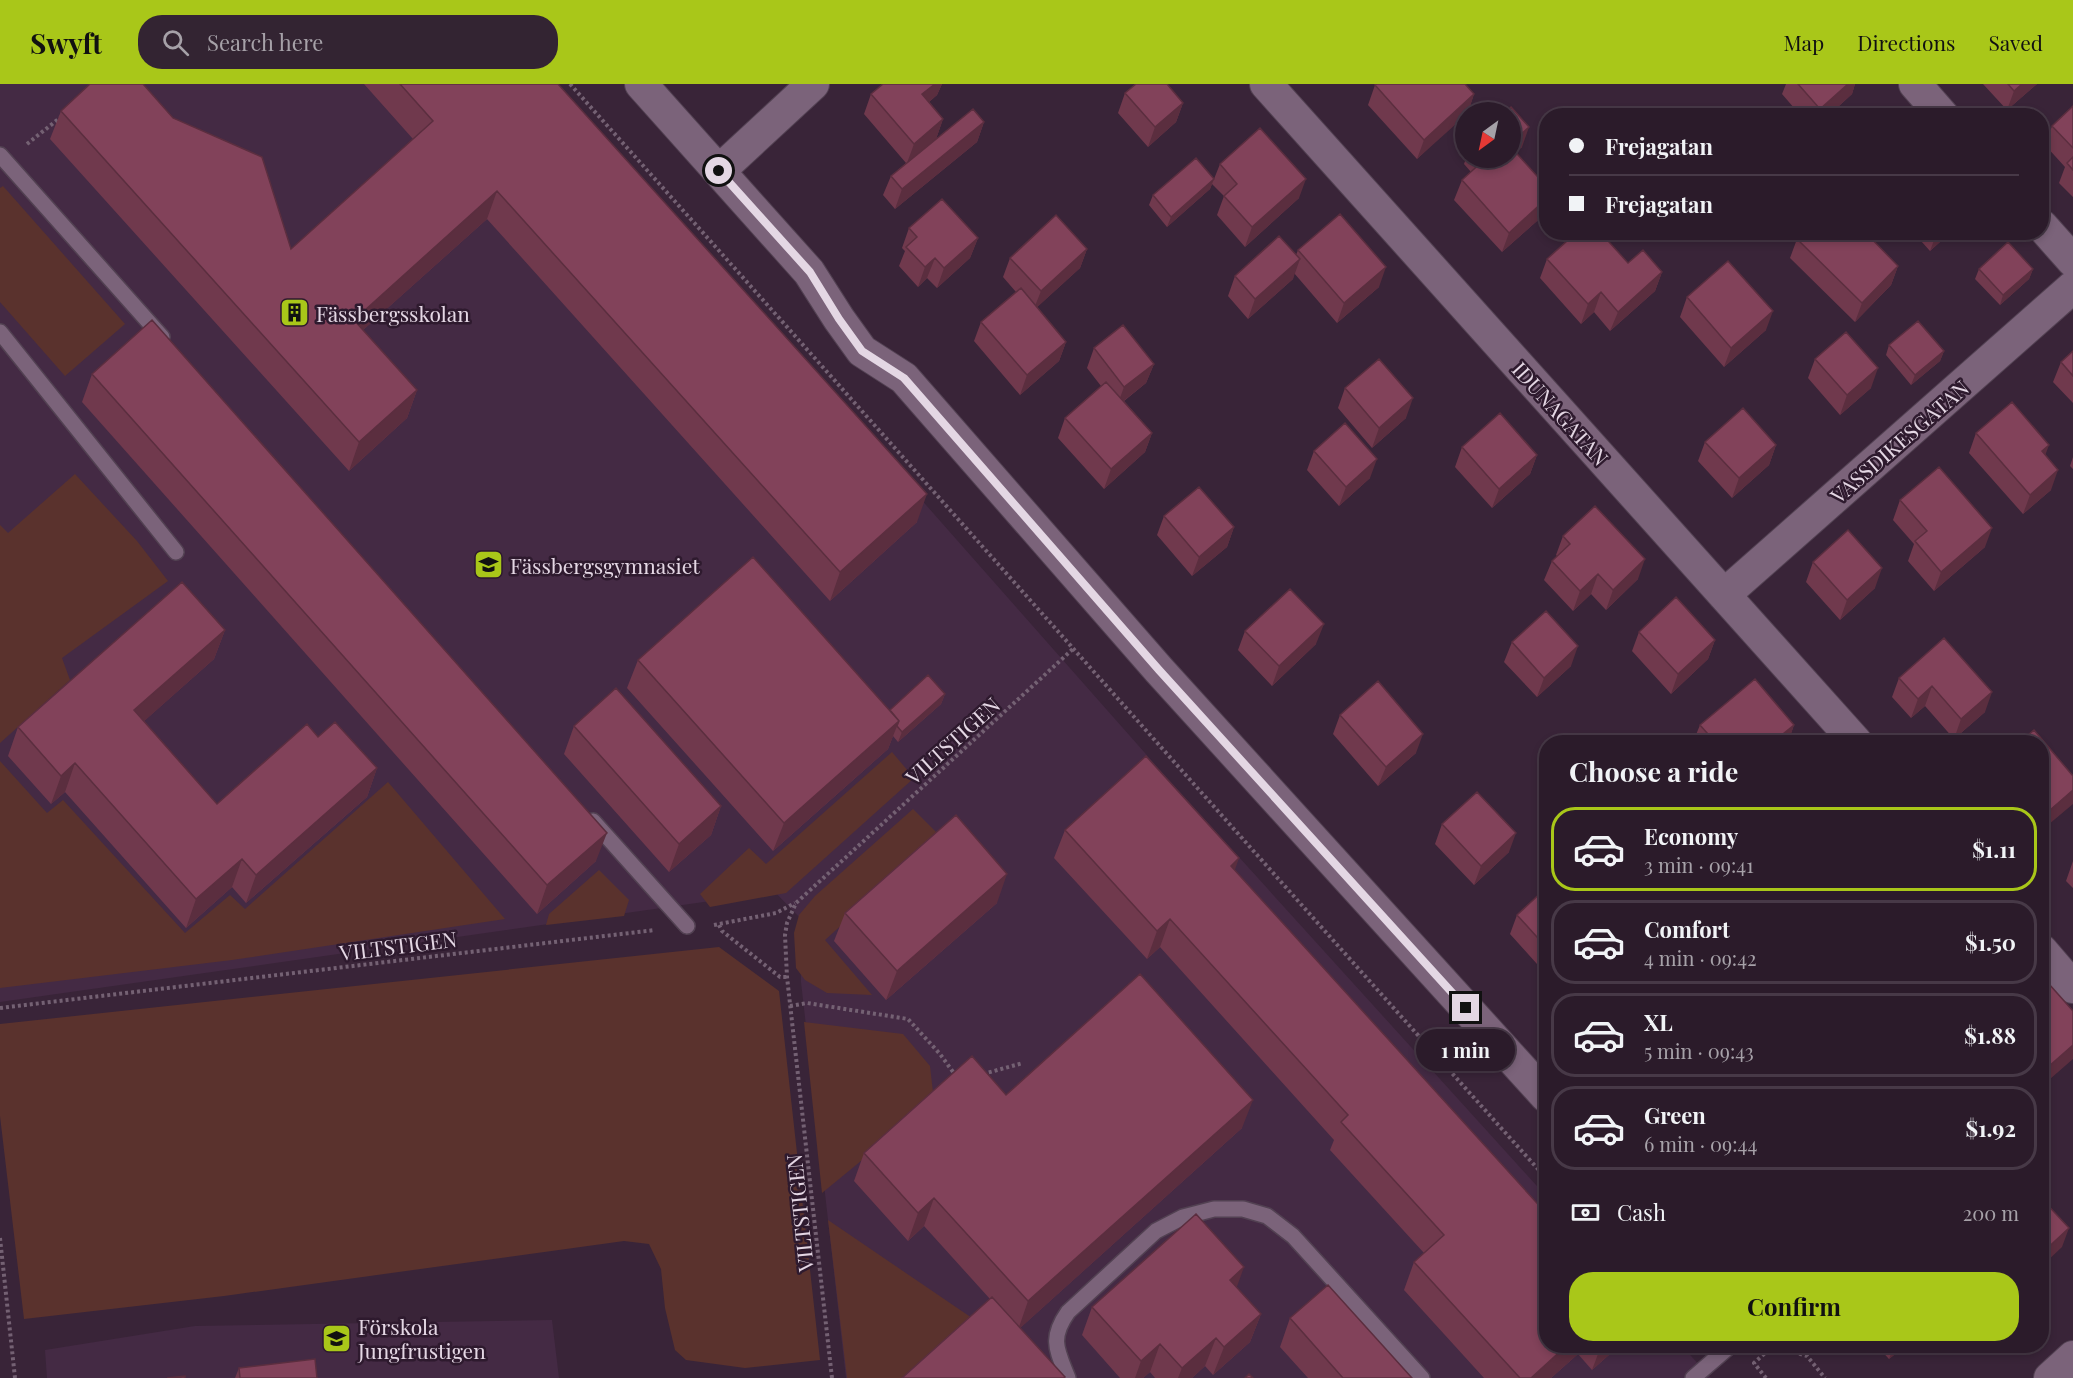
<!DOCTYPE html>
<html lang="en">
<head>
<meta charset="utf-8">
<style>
	body { margin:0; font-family:"Playfair Display",serif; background:#332432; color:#f1f3f6; height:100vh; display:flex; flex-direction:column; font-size:22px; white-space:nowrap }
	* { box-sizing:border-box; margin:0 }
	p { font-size:20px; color:#a6a1a8 }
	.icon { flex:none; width:33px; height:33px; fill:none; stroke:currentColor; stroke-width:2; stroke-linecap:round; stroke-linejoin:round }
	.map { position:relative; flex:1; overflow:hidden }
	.drawer { position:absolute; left:1539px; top:651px; width:510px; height:618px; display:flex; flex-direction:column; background:#2b1b2a; border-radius:24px; box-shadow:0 3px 9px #0003,0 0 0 2px #473947 }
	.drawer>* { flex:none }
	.top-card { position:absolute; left:1539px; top:24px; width:510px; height:132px; border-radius:24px; box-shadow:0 3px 9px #0003,0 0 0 2px #473947; display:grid; align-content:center; height:132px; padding:0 30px; background:#2b1b2a }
	.needle { width:39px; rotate:213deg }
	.controls { position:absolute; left:1455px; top:18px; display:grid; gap:12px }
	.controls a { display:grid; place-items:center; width:66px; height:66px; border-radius:50%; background:#2b1b2a; box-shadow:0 3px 9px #0003,0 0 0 2px #473947; font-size:30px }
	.end { position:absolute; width:27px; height:27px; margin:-14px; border:8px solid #e4d7e4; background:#111; box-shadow:0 0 0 3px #111 }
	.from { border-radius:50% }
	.bubble { position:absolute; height:42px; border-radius:21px; background:#2b1b2a; box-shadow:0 3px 9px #0003,0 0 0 2px #473947; font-size:20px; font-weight:700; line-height:42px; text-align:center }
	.top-card b { display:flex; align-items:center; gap:21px; height:57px; font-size:22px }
	.top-card b+b { border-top:2px solid #473947 }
	.top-card i { width:15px; height:15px; background:#f1f3f6 }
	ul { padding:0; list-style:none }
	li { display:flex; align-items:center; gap:18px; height:84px; margin:0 12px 9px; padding:0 18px; border:3px solid #473947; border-radius:24px }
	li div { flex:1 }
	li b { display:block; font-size:22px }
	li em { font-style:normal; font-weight:700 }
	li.selected { border-color:#a9c719 }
	li>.icon { width:54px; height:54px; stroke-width:1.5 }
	h2 { padding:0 30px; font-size:27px; line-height:72px }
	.pay { display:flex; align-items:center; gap:15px; height:66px; padding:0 30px; font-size:22px }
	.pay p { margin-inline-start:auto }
	.primary-button { display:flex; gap:12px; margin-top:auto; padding:12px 30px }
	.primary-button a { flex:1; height:69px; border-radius:24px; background:#a9c719; color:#111; font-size:24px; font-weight:700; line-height:69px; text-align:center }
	header { display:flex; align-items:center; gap:36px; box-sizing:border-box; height:84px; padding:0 30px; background:#a9c719; color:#111 }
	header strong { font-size:28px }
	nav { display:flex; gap:33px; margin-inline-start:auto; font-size:21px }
	.search { width:420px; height:54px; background:#332432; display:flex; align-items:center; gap:15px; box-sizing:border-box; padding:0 21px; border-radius:24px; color:#a6a1a8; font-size:22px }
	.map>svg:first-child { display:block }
	.built { fill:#442a44 }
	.green { fill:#5a322d }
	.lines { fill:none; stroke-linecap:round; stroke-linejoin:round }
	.service-casing { stroke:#524152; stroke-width:18 }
	.minor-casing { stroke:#524152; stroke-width:34 }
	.path { stroke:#746173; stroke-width:4; stroke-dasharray:3 3; stroke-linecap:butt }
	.service { stroke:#7b637a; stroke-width:15 }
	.minor { stroke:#7b637a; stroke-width:32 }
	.wall { fill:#70394d }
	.shaded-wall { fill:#5b2e3f }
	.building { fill:#82425a; stroke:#5b2e3f; stroke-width:1.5 }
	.route { stroke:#e4d7e4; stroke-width:8 }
	.labels { text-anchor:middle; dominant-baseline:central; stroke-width:5; stroke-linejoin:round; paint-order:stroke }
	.poi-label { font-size:21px; fill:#e4d7e4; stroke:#2e1a2e; text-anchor:start }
	.street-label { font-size:21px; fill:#e4d7e4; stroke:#2e1a2e }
</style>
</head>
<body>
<header>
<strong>Swyft</strong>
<div class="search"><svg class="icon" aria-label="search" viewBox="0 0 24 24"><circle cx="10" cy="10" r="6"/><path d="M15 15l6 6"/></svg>Search here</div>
<nav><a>Map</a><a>Directions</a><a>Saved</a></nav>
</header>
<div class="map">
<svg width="2073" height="1294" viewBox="0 0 2073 1294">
	<rect width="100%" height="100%" fill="#392438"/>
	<!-- built -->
	<path class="built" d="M0 0H548L798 276 1160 686 1546 1112V1262H1682L1711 1294H846L801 898V835L772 805 739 813 0 918Z
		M552 1236 559 1294H47L45 1266 195 1242Z"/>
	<!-- green -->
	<path class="green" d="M3 102 125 240 65 292 0 218V104Z
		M75 390 137 457 168 497 62 574 70 596 0 659V441L8 449Z
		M892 668 914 694 786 809 710 823 700 810 749 764 766 780Z
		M0 677 47 729 63 716 185 849 230 811 245 825 388 698 505 835 232 876 0 904Z
		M913 725 940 752 825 856 872 911 827 909 805 896 796 884 794 849 799 831 815 812Z
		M599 786 629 816 624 832 546 841 549 830Z
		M719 863 779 907 820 1276 745 1284 686 1276 675 1266 665 1224 661 1185 649 1160 624 1157 224 1212 24 1235 0 1032V940Z
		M804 938 903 950 930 982 934 1017 822 1109Z
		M828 1136 972 1234 905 1294H847Z"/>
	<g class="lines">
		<defs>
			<path id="service" d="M0 71 162 253
				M0 248 176 468
				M593 737 687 842
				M1068 1294C1057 1266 1049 1255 1068 1228L1156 1147 1183 1133 1214 1125H1243L1267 1132 1293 1152 1422 1294
				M1693 1294 1730 1262"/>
			<path id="minor" d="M641 0 809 188 839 235 862 267 904 294 1159 586 1546 1012
				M1266 0 1856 658
				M1915 0 1943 32
				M719 87 813 0
				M2042 142 2073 177
				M1724 511 2073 203
				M2042 867 2073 903
				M2050 1294 2073 1273"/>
		</defs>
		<!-- service casing -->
		<use href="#service" class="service-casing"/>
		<!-- minor casing -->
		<use href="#minor" class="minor-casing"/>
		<!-- path -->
		<path class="path" d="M570 0C896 364 1219 730 1546 1094
			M27 60 61 33
			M714 841 776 829 795 819
			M719 841 722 847 780 893H787
			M790 922 807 919 908 935 940 970 956 992
			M0 924 655 846
			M983 990 1023 979
			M0 1154 15 1294
			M832 1294 787 893 785 851 787 839 796 819 1074 564
			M1766 1294 1754 1279 1773 1262 1807 1272 1825 1294"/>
		<!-- service -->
		<use href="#service" class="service"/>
		<!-- minor -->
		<use href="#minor" class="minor"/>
	</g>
	<!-- wall -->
	<path class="wall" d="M364 0H558L917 438 830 517 487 135 363 246 417 306 407 334 349 387 50 55 61 27 291 165 413 55Z
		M883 0H942L937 11 929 18 943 35 936 55 984 38 977 58 895 125 883 111 891 92 906 79 864 30 871 10Z
		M1786 0H1855L1852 10 1828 32H1801L1782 10Z
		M1983 0H2037L2007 26Z
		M1375 1 1474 10 1468 28H1466L1417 75 1368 21Z
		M1125 9 1183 19 1176 38 1148 63 1118 29Z
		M2073 22V113L2059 99 2065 83 2045 61 2052 42Z
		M1510 28 1522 63 1516 68 1546 129 1502 168 1454 116 1462 96 1471 88 1464 80 1466 74H1510Z
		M1220 80 1299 114 1245 163 1217 131 1224 112 1212 100 1210 105 1167 143 1149 121 1153 111 1214 95Z
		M909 144 978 154 970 174 937 204 927 194 918 203 899 182 905 167 902 164Z
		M1913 148H1951L1930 167Z
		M1797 155 1898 182 1891 201 1855 238 1790 174Z
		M1087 165 1080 184 1037 223 1066 258 1059 277 1020 311 974 257 981 238 1016 208 1003 193 1010 174Z
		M1298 166 1379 203 1337 239 1294 189 1293 195 1248 235 1228 212 1235 192 1296 171Z
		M1547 175 1628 179 1662 188 1655 207 1610 247 1594 228 1581 240 1540 194Z
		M1979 185H2033L2029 195 2000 221 1975 195Z
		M1687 213 1766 246 1724 283 1680 233Z
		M1889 261 1944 267 1940 277 1911 301 1886 271Z
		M1094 264 1154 280 1146 299 1124 317 1152 349 1145 368 1104 405 1058 354 1065 334 1101 302 1087 284Z
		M2073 267V319L2053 298 2061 278Z
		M1815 275 1871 304 1840 331 1808 294Z
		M92 290 596 777 537 830 82 318Z
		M1345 304 1406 334 1372 364 1338 324Z
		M1976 349 2046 371 2051 406 2023 430 1969 369Z
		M1705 358 1776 361 1769 381 1732 414 1698 377Z
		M1462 363 1537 371 1530 390 1492 424 1455 383Z
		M1314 367 1370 394 1339 422 1307 386Z
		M2073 373V385L2070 382Z
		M1900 416 1985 463 1934 507 1908 477 1914 460 1893 436Z
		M1164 432 1234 443 1227 463 1192 492 1157 451Z
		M1563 452 1638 495 1606 526 1591 510 1573 527 1544 496 1552 477 1557 472 1556 471Z
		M1813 478 1875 504 1840 536 1806 498Z
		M225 546 214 575 144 637 217 720 318 653 377 684 367 713 246 819 232 803 186 844 65 708 51 720 8 672 18 643Z
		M1245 547 1316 560 1272 602 1238 566Z
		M1639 548 1715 556 1708 575 1671 610 1632 567Z
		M1944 554 1985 628 1954 655 1925 622 1911 634 1892 613 1899 594Z
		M1512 558 1571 582 1537 613 1504 578Z
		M638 576 890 626 945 610 941 620 898 658 893 652 888 665 773 767 627 604Z
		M1340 631 1416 669 1378 702 1333 650Z
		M1700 641H1794L1788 658H1693Z
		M574 642 721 722 711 751 669 788 564 670Z
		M1442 740 1509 768 1474 801 1435 760Z
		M1065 746 1235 787 1546 1262H1619L1592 1286 1578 1270 1551 1294H1484L1404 1206 1414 1178 1424 1169 1330 1066 1334 1056 1160 863 1147 875 1054 774Z
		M2073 777V804L2066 797Z
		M1546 804V890L1510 850 1517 831Z
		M997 819 886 916 834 857 845 829Z
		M2042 907 2073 927 2042 1002Z
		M1006 1011 1242 1044 1020 1244 990 1215 924 1142 908 1157 854 1097 864 1069Z
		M1237 1204 1261 1230 1250 1258 1213 1291 1205 1282 1192 1294H1155L1150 1288 1143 1294H1120L1082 1251 1092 1223Z
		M1290 1234 1412 1294H1308L1280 1263Z
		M1877 1262H1905L1889 1275Z
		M239 1284 317 1294H235Z"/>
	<!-- shaded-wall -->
	<path class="shaded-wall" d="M935 0H942L937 11 915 30 922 10Z
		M1848 0H1855L1852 10 1828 32H1818L1820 25Z
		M2022 0H2037L2007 26 2014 7Z
		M1474 10 1468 28H1466V31L1417 75 1424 56Z
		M1183 19 1176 38 1148 63 1155 43Z
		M943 35 936 55 907 79 914 60Z
		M984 38 977 58 895 125 902 105Z
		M1529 43 1522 63 1510 73V60Z
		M1214 95 1210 105 1167 143 1171 133Z
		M1306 95 1299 114 1245 163 1252 143Z
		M497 107 487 135 343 264 354 236Z
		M1546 115V129L1502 168 1509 149Z
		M1937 148H1951L1930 167Z
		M978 154 970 174 937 204 944 184Z
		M1087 165 1080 184 1033 227 1041 207Z
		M935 174 927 194 918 203 925 183Z
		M1300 175 1293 195 1248 235 1255 215Z
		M1898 182 1891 201 1855 238 1862 219Z
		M1386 183 1379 203 1337 239 1344 219Z
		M2033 185 2029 195 2000 221 2003 211Z
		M1662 188 1655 207 1610 247 1618 228Z
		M1601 208 1594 228 1581 240 1588 220Z
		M1773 227 1766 246 1724 283 1731 264Z
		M1066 258 1059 277 1020 311 1027 291Z
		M1944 267 1940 277 1911 301 1915 291Z
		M1154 280 1146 299 1117 322 1124 303Z
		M1878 284 1871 304 1840 331 1847 311Z
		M417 306 407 334 349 387 359 358Z
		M1413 314 1406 334 1372 364 1379 344Z
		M1152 349 1145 368 1104 405 1111 385Z
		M1776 361 1769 381 1732 414 1739 394Z
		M2049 361 2042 380V367Z
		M1537 371 1530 390 1492 424 1499 405Z
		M1377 375 1370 394 1339 422 1346 403Z
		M2058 386 2051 406 2023 430 2030 411Z
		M927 410 917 438 830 517 840 488Z
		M1234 443 1227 463 1192 492 1199 473Z
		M1992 444 1985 463 1934 507 1941 488Z
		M1645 475 1638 495 1606 526 1613 506Z
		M1882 484 1875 504 1840 536 1847 516Z
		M1598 490 1591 510 1573 527 1580 507Z
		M1324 540 1316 560 1272 602 1279 582Z
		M225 546 214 575 124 655 134 626Z
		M1715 556 1708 575 1671 610 1678 590Z
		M1578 562 1571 582 1537 613 1544 594Z
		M1932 602 1925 622 1911 634 1918 615Z
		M1992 608 1985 628 1954 655 1961 635Z
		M945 610 941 620 898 658 902 648Z
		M899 637 888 665 773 767 784 739Z
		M1794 641 1788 658H1773Z
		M1423 650 1416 669 1378 702 1386 683Z
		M75 679 65 708 51 720 61 692Z
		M377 684 367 713 246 819 256 791Z
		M2073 706V720L2042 746V733Z
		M721 722 711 751 669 788 679 760Z
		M607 749 596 777 537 830 547 801Z
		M1516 749 1509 768 1474 801 1481 782Z
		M1239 774 1229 803 1231 782Z
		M242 775 232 803 186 844 196 815Z
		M1007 790 997 819 886 916 897 887Z
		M1170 835 1160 863 1147 875 1157 847Z
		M2073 961V975L2042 1002 2048 983Z
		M1253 1016 1242 1044 1018 1246 1028 1217Z
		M934 1114 924 1142 908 1157 918 1129Z
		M2069 1144 2062 1163 2042 1182V1169Z
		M1244 1183 1234 1211 1230 1196Z
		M1261 1230 1250 1258 1213 1291 1224 1263Z
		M1216 1254 1205 1282 1192 1294H1178L1182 1284Z
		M1160 1260 1150 1288 1143 1294H1135L1141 1277Z
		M1566 1262H1581L1578 1270 1551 1294H1531Z
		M1601 1262H1619L1592 1286Z
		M1894 1262H1905L1889 1275Z"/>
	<!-- building -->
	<path class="building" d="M90 0H143L173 34 262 73 291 165 433 37 400 0H558L927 410 840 488 497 107 354 236 417 306 359 358 61 27Z
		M883 0H935L922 10 943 35 914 60 871 10Z
		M1136 0H1167L1183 19 1155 43 1125 9Z
		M1377 0H1465L1474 10 1424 56 1375 1Z
		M1798 0H1848L1820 25Z
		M2008 0H2022L2014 7Z
		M2073 22V64L2052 42Z
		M1511 23 1529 43 1510 60V28H1506Z
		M973 25 984 38 902 105 891 92Z
		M1260 44 1306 95 1252 143 1224 112 1237 100 1220 80Z
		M1510 62 1546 102V115L1509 149 1462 96 1485 75 1483 74H1510Z
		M2073 73V86L2067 79Z
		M1196 74 1214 95 1171 133 1153 111Z
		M942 115 978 154 944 184 935 174 925 183 906 163 917 153 909 144Z
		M1340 130 1386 183 1344 219 1298 166Z
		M1056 131 1087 165 1041 207 1010 174Z
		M1577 148H1600L1628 179 1643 166 1662 188 1618 228 1601 208 1588 220 1547 175Z
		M1803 148H1865L1898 182 1862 219 1797 155Z
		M1279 152 1300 175 1255 215 1235 192Z
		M2008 158 2033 185 2003 211 1979 185Z
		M1728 177 1773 227 1731 264 1687 213Z
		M1021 204 1066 258 1027 291 981 238Z
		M152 236 607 749 547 801 92 290Z
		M1918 237 1944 267 1915 291 1889 261Z
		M1123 241 1154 280 1124 303 1094 264Z
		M1846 248 1878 284 1847 311 1815 275Z
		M2073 267V292L2061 278Z
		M1379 275 1413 314 1379 344 1345 304Z
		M1106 298 1152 349 1111 385 1065 334Z
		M2012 318 2049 361 2042 367 2058 386 2030 411 1976 349Z
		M1743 324 1776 361 1739 394 1705 358Z
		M1500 329 1537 371 1499 405 1462 363Z
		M1345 339 1377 375 1346 403 1314 367Z
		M1939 383 1992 444 1941 488 1915 457 1927 447 1900 416Z
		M1199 403 1234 443 1199 473 1164 432Z
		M1595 422 1645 475 1613 506 1598 490 1580 507 1552 477 1570 460 1563 452Z
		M1848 446 1882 484 1847 516 1813 478Z
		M753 473 899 637 784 739 638 576Z
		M182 498 225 546 134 626 217 720 307 640 318 653 335 638 377 684 256 791 242 775 196 815 75 679 61 692 18 643Z
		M1290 505 1324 540 1279 582 1245 547Z
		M1676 513 1715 556 1678 590 1639 548Z
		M1546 527 1578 562 1544 594 1512 558Z
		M1944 554 1992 608 1961 635 1932 602 1918 615 1899 594Z
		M928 591 945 610 902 648 897 642 899 637 890 626Z
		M1755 595 1794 641 1773 658H1715L1700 641Z
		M1378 597 1423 650 1386 683 1340 631Z
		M616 604 721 722 679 760 574 642Z
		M2034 646 2073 692V706L2042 733V658H2020Z
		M1146 672 1239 774 1231 782 1546 1129V1262H1566L1531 1294H1520L1414 1178 1444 1151 1341 1038 1348 1031 1170 835 1157 847 1065 746Z
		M1477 708 1516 749 1481 782 1442 740Z
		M956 731 1007 790 897 887 845 829Z
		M1546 804V863L1517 831Z
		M1140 890 1253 1016 1028 1217 934 1114 918 1129 864 1069 972 972 1006 1011Z
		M2049 900 2073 927V961L2048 983 2042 975V907Z
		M2042 1115 2069 1144 2042 1169Z
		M1196 1130 1244 1183 1230 1196 1261 1230 1224 1263 1216 1254 1182 1284 1160 1260 1141 1277 1092 1223Z
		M1328 1201 1412 1294H1343L1290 1234Z
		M992 1213 1065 1293 1064 1294H902Z
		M315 1275 317 1294H240L239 1284Z
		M1249 1290 1253 1294H1245Z
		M185 1292V1294H167Z"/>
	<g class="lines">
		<!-- route -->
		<path class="route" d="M719 87 810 188 839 235 862 267 904 294 1159 586 1466 924"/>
	</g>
	<!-- icons -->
	<defs>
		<symbol id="building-square" viewBox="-11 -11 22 22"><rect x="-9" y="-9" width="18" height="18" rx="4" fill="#a9c719" stroke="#2e1a2e"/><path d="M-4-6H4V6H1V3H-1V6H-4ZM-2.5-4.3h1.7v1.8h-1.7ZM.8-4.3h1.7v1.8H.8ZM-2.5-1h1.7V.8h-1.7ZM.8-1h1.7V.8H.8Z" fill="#111"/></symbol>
		<symbol id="school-square" viewBox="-11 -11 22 22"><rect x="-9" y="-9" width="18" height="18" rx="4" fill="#a9c719" stroke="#2e1a2e"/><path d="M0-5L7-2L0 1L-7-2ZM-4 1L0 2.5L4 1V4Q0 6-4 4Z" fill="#111"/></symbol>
	</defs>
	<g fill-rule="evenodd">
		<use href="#building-square" x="278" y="212" width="33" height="33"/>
		<use href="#school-square" x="472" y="464" width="33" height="33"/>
		<use href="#school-square" x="320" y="1238" width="33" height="33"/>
	</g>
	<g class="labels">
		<!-- poi labels -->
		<g class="poi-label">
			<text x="316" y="229">Fässbergsskolan</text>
			<text x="510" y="481">Fässbergsgymnasiet</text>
			<text x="358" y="1242">Förskola<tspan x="358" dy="24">Jungfrustigen</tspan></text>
		</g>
		<!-- street labels -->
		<g class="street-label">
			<text transform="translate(1561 329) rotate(48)">IDUNAGATAN</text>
			<text transform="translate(1899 357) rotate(-41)">VASSDIKESGATAN</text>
			<text transform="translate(952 656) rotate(-42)">VILTSTIGEN</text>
			<text transform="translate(398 861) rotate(-7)">VILTSTIGEN</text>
			<text transform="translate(799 1129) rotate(-96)">VILTSTIGEN</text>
		</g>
	</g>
</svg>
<div class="controls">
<a><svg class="needle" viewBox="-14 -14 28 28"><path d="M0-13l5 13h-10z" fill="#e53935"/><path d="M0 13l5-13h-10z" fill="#a6a1a8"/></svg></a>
</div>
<i class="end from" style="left:719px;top:87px"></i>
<i class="end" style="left:1466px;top:924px"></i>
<div class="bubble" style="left:1416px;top:945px;width:99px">1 min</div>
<div class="top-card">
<b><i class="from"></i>Frejagatan</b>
<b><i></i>Frejagatan</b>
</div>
<section class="drawer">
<h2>Choose a ride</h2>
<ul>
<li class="selected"><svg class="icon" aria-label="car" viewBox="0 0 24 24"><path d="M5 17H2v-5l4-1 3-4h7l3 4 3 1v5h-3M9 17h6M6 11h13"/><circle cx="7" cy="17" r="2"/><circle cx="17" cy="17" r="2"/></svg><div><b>Economy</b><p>3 min · 09:41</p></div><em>$1.11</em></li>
<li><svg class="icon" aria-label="car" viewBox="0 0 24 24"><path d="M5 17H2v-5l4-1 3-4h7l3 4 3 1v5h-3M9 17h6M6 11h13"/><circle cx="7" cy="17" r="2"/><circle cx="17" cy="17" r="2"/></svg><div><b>Comfort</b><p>4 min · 09:42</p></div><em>$1.50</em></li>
<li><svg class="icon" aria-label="car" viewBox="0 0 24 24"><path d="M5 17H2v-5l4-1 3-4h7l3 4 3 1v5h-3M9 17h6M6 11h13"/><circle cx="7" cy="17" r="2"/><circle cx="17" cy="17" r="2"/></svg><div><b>XL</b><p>5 min · 09:43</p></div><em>$1.88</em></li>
<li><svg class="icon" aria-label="car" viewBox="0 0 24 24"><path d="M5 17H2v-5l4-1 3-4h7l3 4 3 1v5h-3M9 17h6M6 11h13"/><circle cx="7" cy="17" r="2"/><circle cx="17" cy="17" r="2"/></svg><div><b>Green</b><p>6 min · 09:44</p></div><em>$1.92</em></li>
</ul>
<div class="pay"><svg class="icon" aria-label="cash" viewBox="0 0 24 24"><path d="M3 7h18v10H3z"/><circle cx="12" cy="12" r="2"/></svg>Cash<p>200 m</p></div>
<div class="primary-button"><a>Confirm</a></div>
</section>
</div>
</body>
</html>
